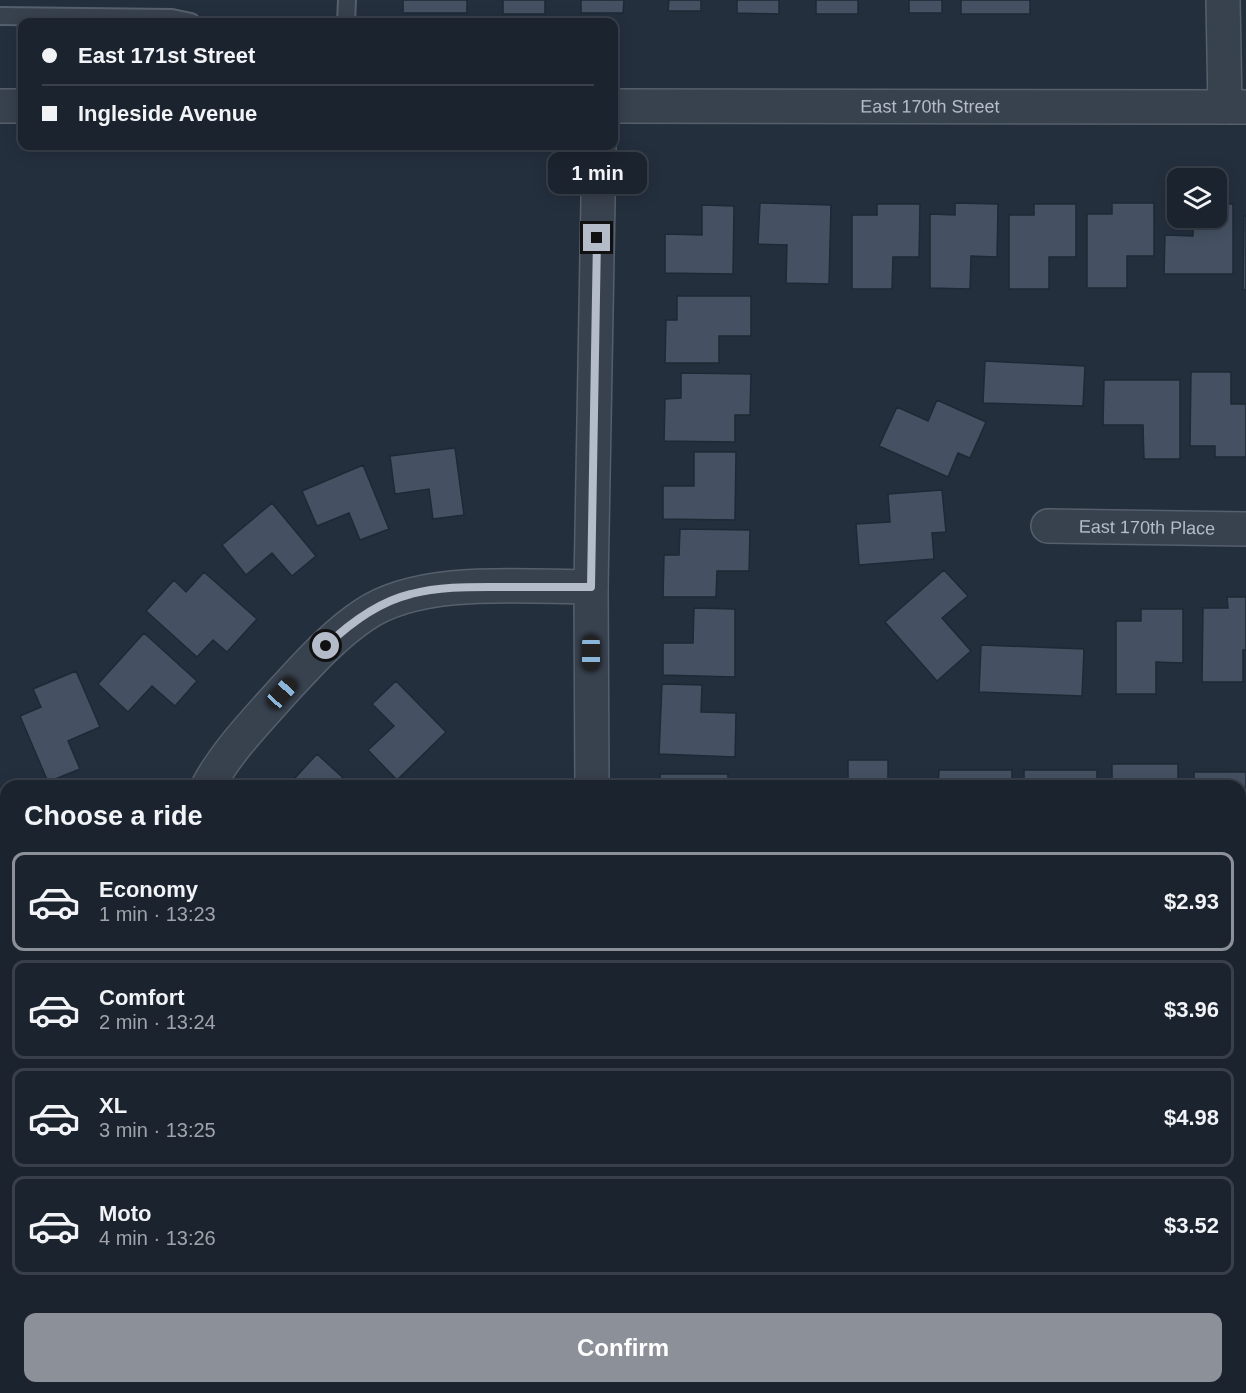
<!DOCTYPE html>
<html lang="en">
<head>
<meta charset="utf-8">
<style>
	body { margin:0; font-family:Helvetica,sans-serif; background:#282f3a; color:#f1f3f6; height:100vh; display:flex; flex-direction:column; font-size:22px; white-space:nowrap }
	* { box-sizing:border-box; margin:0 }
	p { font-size:20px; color:#a0a4aa }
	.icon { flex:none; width:33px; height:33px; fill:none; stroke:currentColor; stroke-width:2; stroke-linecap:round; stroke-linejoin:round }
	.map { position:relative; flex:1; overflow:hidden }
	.side { position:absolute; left:0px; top:780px; width:1246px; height:614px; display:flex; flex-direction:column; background:#1b232e; border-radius:18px 18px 0 0; box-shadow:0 3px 15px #0003,0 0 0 2px #39404a }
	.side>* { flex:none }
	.banner { position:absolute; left:18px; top:18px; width:600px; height:132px; border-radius:12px; box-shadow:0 3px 15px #0003,0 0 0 2px #39404a; display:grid; align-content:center; height:132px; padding:0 24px; background:#1b232e }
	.buttons { position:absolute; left:1167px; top:168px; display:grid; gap:12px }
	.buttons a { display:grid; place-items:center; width:60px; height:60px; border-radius:12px; background:#1b232e; box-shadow:0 3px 15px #0003,0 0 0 2px #39404a; font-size:30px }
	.end { position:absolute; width:27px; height:27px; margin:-14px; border:8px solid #b4bcc9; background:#111; box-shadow:0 0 0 3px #111 }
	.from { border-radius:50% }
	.bubble { position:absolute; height:42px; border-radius:12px; background:#1b232e; box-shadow:0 3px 15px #0003,0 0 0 2px #39404a; font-size:20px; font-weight:700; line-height:42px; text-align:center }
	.car { position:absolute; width:18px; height:36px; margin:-18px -9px; border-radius:8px; box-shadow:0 0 4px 2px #0007; background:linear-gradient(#222 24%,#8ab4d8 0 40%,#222 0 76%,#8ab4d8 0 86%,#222 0) }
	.banner b { display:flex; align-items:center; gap:21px; height:57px; font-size:22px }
	.banner b+b { border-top:2px solid #39404a }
	.banner i { width:15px; height:15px; background:#f1f3f6 }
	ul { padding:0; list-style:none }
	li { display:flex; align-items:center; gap:18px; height:99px; margin:0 12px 9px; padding:0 12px; border:3px solid #39404a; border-radius:12px }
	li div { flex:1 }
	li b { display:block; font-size:22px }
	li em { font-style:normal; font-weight:700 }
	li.on { border-color:#8c9099 }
	li>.icon { width:54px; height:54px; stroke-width:1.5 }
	h2 { padding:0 24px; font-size:27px; line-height:72px }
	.button { display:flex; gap:12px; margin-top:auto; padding:12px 24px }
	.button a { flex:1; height:69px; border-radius:12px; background:#8c9099; color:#fff; font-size:24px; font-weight:700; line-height:69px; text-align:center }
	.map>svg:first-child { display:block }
	.building { fill:#455162; stroke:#1f2835; stroke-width:1.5 }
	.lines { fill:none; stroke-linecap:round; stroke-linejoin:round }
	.service-casing { stroke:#565f6c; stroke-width:20 }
	.minor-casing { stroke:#565f6c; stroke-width:36 }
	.tertiary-casing { stroke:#565f6c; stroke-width:36 }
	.service { stroke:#38414e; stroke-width:16 }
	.minor { stroke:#38414e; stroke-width:33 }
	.tertiary { stroke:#38414e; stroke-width:33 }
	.route { stroke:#b4bcc9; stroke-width:8 }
	.labels { text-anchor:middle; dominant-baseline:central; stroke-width:5; stroke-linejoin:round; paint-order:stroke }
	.street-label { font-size:18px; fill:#b4bcc9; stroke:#1d2633 }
</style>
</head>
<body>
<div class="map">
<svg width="1246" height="1393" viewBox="0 0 1246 1393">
	<rect width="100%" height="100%" fill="#242f3e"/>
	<!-- building -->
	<path class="building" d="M403 0H467V13H403Z
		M503 0H545V14H503Z
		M581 0H624L623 13H581Z
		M669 0H701V11H668Z
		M737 0H779V14L737 13Z
		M816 0H858V14H816Z
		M909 0H942V13H909Z
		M961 0H1030V14H961Z
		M760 203 831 205 829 284 786 283 787 245 758 244Z
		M955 203 998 204 997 257 971 256 970 289 930 288V214L955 215Z
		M1112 203H1154V256H1127V288H1087V214H1112Z
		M877 204H920L919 257H893L892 289H852V215H877Z
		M1034 204H1076V257H1049V289H1009V215H1034Z
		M1216 204H1233V274H1164L1165 235 1193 236V218H1216Z
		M702 205 734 206 733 274 665 273V234L702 235Z
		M1244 216H1246V290H1243Z
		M677 296H751V336H719V363H665L666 320H677Z
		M985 361 1085 366 1083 406 983 403Z
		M1191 372H1231V404H1246V457H1215V446H1190Z
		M681 373 751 374 750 415H735V442L664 441 665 399 681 398Z
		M1104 380H1180V459H1144L1143 425H1103Z
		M937 400 986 422 970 458 958 453 948 477 879 446 897 407 928 421Z
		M455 448 464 515 433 519 429 489 395 494 390 456Z
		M694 452H736L735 520 663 519V486H694Z
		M363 465 389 529 360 540 349 513 317 526 302 491Z
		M942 490 946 532 932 533 934 559 859 565 856 524 890 522 888 494Z
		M272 503 316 556 292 576 272 553 246 575 222 545Z
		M680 529 750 530 749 571H717L716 597H663L664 555H679Z
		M944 570 968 596 942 618 971 651 937 681 885 622Z
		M204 572 257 619 227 652 213 640 197 657 146 611 174 580 186 592Z
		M1227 597H1246V650H1243V682H1202L1203 608H1228Z
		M694 608 735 609V677L663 675V643H693Z
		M1141 609H1183V663L1156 662V694H1116V621H1141Z
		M144 633 197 681 175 706 152 686 128 712 98 684Z
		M981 645 1084 649 1082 696 979 692Z
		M76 671 100 727 68 741 80 769 48 782 20 716 41 707 33 689Z
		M396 681 446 732 397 780 368 750 394 726 372 704Z
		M662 684 702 685 701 712 736 713 735 757 659 754Z
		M317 754 352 786H302L294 779Z
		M848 760H888V786H848Z
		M1112 764H1178V786H1112Z
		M939 770H1012V786H938Z
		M1024 770H1097V786H1024Z
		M1194 772H1246V851H1240V786H1194Z
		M660 774H728V786H660Z
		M752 779 823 780 822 786H752Z
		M469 782H523V786H469Z
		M1240 990H1246V1043H1240Z
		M1240 1152 1242 1188H1246V1241H1240Z
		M1240 1380 1246 1381V1393H1192V1388H1240Z
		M54 1388H95V1393H54Z
		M265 1388H336V1393H265Z
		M444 1388H485V1393H444Z
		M654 1388H729V1393H654Z
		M894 1388H967L971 1393H887Z
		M1142 1388H1183V1393H1141Z"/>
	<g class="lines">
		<defs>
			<path id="service" d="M0 16 172 18 191 22
				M346 22 347 0"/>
			<g id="minor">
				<path d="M1223 0 1225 107"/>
				<path id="s1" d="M1048 526 1246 529"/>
				<path d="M208 786C227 751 258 719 284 690 309 663 334 635 364 615 421 576 524 587 591 587"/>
				<path d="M592 786 591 587 599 146"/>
				<path d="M0 866H6"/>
				<path d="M1240 924H1246"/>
				<path d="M1240 1313H1246"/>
				<path d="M202 1393V1388"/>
				<path d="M590 1393V1388"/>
			</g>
			<g id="tertiary">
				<path d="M0 106H22"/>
				<path id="s2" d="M614 106 1246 107"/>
			</g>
		</defs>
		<!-- service casing -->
		<use href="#service" class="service-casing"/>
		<!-- minor casing -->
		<use href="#minor" class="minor-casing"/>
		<!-- tertiary casing -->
		<use href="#tertiary" class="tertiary-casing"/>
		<!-- service -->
		<use href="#service" class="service"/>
		<!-- minor -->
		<use href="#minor" class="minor"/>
		<!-- tertiary -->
		<use href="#tertiary" class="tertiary"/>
	</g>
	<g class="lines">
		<!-- route -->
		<path class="route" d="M326 646C350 623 378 602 411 594 441 586 473 587 503 587 533 587 562 587 591 587L597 238"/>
	</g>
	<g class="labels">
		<!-- street labels -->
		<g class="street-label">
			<text stroke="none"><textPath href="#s2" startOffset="316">East 170th Street</textPath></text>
			<text stroke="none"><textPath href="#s1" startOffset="99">East 170th Place</textPath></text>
		</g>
	</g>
</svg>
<div class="buttons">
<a><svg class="icon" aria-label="layers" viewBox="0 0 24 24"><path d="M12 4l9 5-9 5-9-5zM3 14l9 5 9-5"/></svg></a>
</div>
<i class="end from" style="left:326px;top:646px"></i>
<i class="end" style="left:597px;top:238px"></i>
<div class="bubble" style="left:548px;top:152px;width:99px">1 min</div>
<i class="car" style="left:591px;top:653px;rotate:180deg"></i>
<i class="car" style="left:282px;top:693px;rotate:42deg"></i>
<div class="banner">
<b><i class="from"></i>East 171st Street</b>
<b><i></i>Ingleside Avenue</b>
</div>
<section class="side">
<h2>Choose a ride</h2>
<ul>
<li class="on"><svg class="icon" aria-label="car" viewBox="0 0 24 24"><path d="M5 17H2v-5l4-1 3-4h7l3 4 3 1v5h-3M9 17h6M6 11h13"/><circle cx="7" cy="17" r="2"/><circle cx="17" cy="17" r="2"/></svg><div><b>Economy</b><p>1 min · 13:23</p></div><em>$2.93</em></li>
<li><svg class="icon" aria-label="car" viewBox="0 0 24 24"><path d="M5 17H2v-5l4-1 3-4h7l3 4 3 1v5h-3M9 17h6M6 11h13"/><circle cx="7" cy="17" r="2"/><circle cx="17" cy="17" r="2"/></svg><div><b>Comfort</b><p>2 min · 13:24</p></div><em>$3.96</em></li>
<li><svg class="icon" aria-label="car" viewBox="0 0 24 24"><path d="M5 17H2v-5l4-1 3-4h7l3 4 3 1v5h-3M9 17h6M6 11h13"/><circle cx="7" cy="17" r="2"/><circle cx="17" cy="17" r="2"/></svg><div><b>XL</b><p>3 min · 13:25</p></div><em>$4.98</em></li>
<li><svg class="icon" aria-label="car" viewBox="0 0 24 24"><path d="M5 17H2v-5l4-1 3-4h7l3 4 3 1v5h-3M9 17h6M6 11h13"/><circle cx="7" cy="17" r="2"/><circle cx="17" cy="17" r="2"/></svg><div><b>Moto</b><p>4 min · 13:26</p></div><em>$3.52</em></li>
</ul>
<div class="button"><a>Confirm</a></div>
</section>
</div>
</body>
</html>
